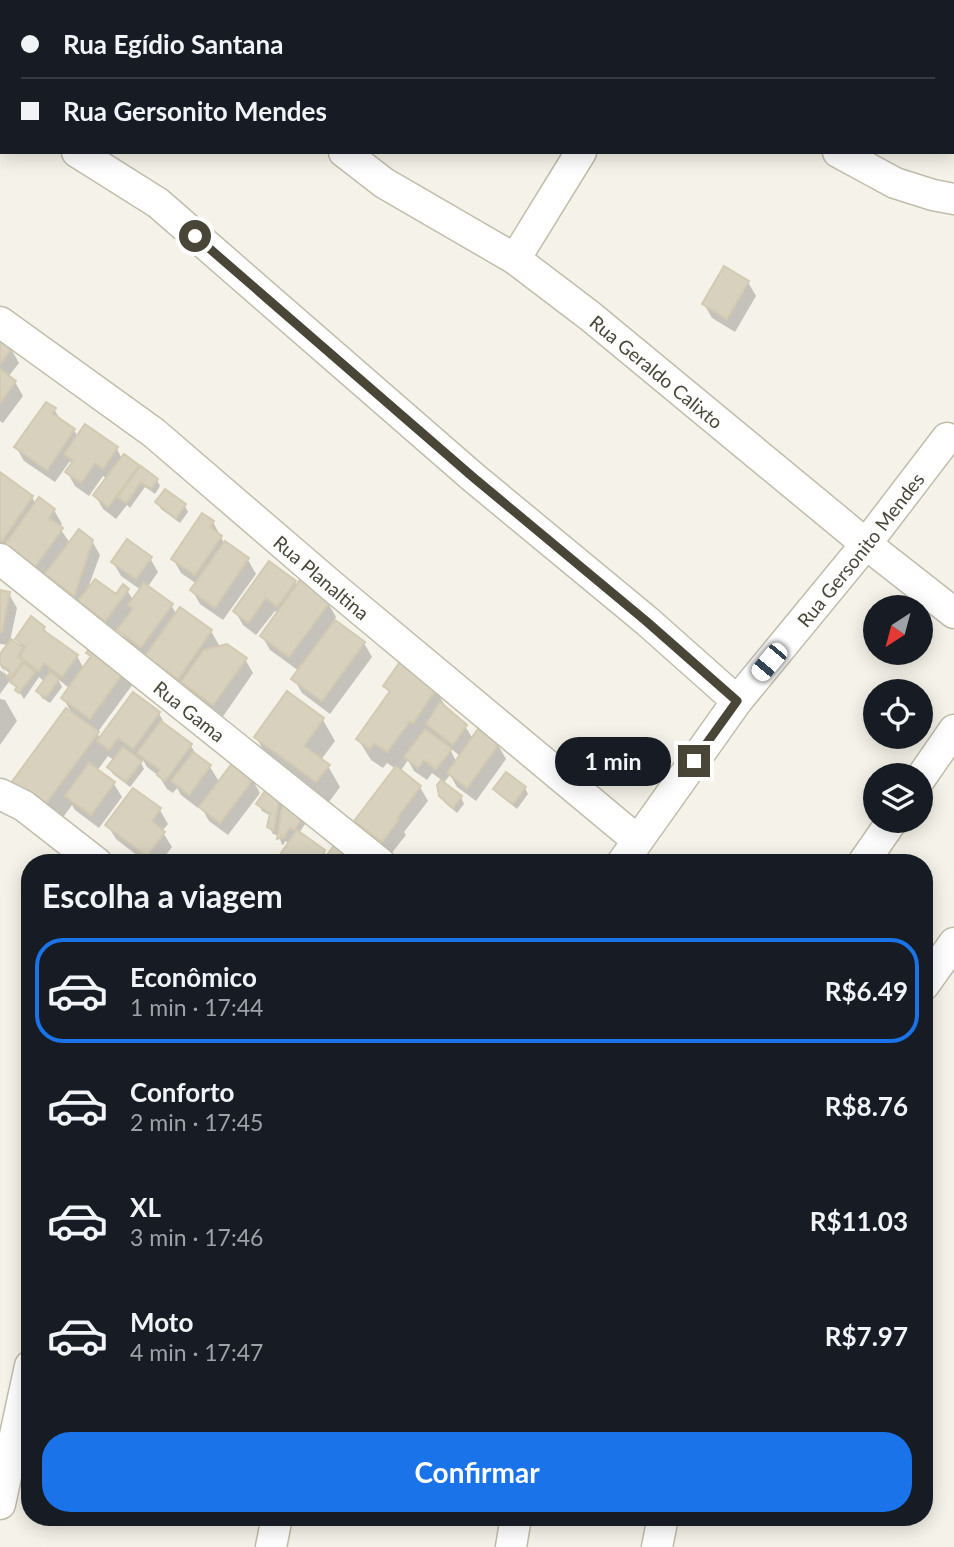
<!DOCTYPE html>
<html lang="pt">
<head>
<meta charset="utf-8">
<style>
	body { margin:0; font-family:Lato,sans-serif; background:#20242c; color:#f1f3f6; height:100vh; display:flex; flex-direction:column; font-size:26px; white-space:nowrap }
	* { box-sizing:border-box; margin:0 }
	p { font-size:23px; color:#9ea1a6 }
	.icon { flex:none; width:38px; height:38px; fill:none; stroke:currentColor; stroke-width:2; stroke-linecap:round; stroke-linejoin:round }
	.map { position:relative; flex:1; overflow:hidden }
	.panel { position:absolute; left:21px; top:854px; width:912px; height:672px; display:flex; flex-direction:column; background:#171b24; border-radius:28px; box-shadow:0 4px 18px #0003 }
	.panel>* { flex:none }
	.guide { position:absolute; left:0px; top:0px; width:956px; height:154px; box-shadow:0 4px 18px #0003; display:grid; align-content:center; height:154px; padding:0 21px; background:#171b24 }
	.needle { width:46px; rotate:216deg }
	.tools { position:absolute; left:863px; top:595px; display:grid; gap:14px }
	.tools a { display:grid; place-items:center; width:70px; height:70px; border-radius:50%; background:#171b24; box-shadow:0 4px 18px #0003; font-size:35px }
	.end { position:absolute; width:32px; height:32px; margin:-16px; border:9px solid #494537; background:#fff; box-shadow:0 0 0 4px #fff }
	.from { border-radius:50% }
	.bubble { position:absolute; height:49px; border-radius:24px; background:#171b24; box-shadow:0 4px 18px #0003; font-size:23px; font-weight:700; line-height:49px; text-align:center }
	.car { position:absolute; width:21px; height:42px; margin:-21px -10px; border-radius:9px; box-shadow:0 0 5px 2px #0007; background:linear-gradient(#fff 24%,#345 0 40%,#fff 0 76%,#345 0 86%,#fff 0) }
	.guide b { display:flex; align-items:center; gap:24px; height:66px; font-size:26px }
	.guide b+b { border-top:2px solid #363941 }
	.guide i { width:18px; height:18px; background:#f1f3f6 }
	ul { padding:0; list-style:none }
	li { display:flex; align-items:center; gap:21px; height:105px; margin:0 14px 10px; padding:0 7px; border:4px solid transparent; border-radius:28px }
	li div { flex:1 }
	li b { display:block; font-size:26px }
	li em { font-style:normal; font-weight:700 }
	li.current { border-color:#1a73e8 }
	li>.icon { width:63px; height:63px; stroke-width:1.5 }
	h2 { padding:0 21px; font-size:32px; line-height:84px }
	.cta { display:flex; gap:14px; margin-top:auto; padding:14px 21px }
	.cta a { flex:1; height:80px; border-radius:28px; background:#1a73e8; color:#fff; font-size:28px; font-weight:700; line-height:80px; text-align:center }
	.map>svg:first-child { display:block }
	.shadow { fill:#0003; fill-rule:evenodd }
	.building { fill:#d7d1be; stroke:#d3cab1; stroke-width:2 }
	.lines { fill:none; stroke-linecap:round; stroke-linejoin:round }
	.street-casing { stroke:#c1bdab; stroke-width:33 }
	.street { stroke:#fff; stroke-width:30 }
	.route { stroke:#494537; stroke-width:9 }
	.labels { text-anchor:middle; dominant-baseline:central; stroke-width:5; stroke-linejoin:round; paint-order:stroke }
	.street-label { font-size:19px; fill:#494537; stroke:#fff }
</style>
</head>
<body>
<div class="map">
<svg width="954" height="1547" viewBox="0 0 954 1547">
	<rect width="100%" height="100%" fill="#f5f3e9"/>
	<!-- shadow -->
	<path class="shadow" d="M748 282 756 296 735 332 712 318 704 304Z
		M0 341 11 349 19 363 8 377 15 382 23 396 3 423 0 421Z
		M54 409 61 421 74 430 78 437 117 449 122 459 138 466 140 470 157 480 160 486 155 494 145 487 130 508 127 505 116 519 103 509 95 495 107 479 103 476 89 496 75 486 67 472 72 465 70 461 55 482 24 461 16 447Z
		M0 475 32 497 36 505 54 510 62 524 59 527 70 543 92 541 100 555 88 588 116 596 127 590 133 600 141 590 121 576 113 562 150 558 158 572 147 588 171 605 177 615 211 631 219 645 217 649 245 659 253 673 222 718 191 696 187 690 186 692 128 644 118 628 114 634 88 615 83 605 82 608 55 588 47 575 43 580 0 547Z
		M157 502 185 506 188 512 180 523 161 509Z
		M213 522 224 543 248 560 256 574 223 620 200 604 192 590 197 584 181 573 173 559Z
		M269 564 295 582 298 587 328 603 336 617 334 621 364 643 372 657 330 714 302 693 294 679 299 671 270 650 262 636 278 613 275 611 256 635 243 625 235 611Z
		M0 592 9 594 17 608 10 641 23 650 17 639 44 628 49 637 77 656 84 669 92 659 88 653 93 646 133 684 97 733 101 739 159 713 166 727 191 746 198 757 210 767 220 783 252 779 260 793 228 835 209 821 200 805 198 808 181 795 177 788 173 793 167 789 159 776 147 767 143 760 141 763 144 769 130 787 113 774 109 768 115 761 108 756 97 771 114 784 122 797 99 828 75 810 72 805 53 831 22 808 73 715 63 698 70 689 58 679 62 687 50 703 42 698 38 691 45 682 39 677 24 699 11 679 0 694V670L5 674 0 665V657L8 645 0 644ZM2 668 11 674 8 678Z
		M385 686 436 690 448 711 465 726 473 739 498 745 506 759 476 801 457 787 450 775 443 784 461 797 464 804 457 813 445 803 440 796 439 786 443 781 432 773 427 780 414 771 408 760 400 772 420 787 428 801 404 832 406 835 390 855 364 835 356 821 396 769 387 763 383 768 371 760 358 739 390 694ZM449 747 461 757 457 762 455 759Z
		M288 693 323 720 335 741 321 760 328 766 340 787 329 802 268 758 256 737Z
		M0 699 5 700 17 721 0 745Z
		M269 787 310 817 299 833 324 851 327 857 360 863H284L286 858 283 853 289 843 285 841 284 844 282 845 279 836 273 834 269 827 271 816 262 811 258 804Z
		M525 788 528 794 517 809 499 795 495 789Z
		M160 810 168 824 162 831 172 847 160 863H147L116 839 108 826Z"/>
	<!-- building -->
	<path class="building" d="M724 266 749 281 727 319 702 304Z
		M0 339 12 348 0 364Z
		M0 369 16 381 0 403Z
		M46 402 56 408 52 413 75 429 47 470 14 447Z
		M85 424 118 447 103 469 95 463 81 483 65 472 73 461 64 454Z
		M124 454 139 465 108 507 93 495Z
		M141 466 158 479 151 489 141 482 126 503 118 497Z
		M0 472 33 496 2 541 0 540Z
		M165 489 186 504 176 518 155 502Z
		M39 497 55 509 49 518 63 528 35 567 4 546Z
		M202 513 214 521 210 527 222 536 195 575 171 559Z
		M79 529 93 540 74 596 45 574Z
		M127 539 152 557 136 579 111 562Z
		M225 541 249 558 215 608 190 590Z
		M269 561 296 581 277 607 266 598 248 623 233 611Z
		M95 579 116 594 123 584 129 589 105 621 78 601Z
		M300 580 330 602 289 657 260 636Z
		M144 583 173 604 141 647 117 630 133 609 128 605Z
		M0 590 10 592 2 632H0Z
		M180 607 212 630 178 679 145 656Z
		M31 616 45 627 43 630 78 655 62 677 44 663 39 671 20 657 26 647 15 639Z
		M335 620 365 642 322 701 291 679Z
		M11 639 23 648 17 657 23 661 10 678 7 676 11 672 0 664V654Z
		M93 644 126 669 90 719 61 698 91 656 86 653Z
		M227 644 247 658 213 705 181 682 204 650Z
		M400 662 437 688 413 723 410 721 387 752 374 743 370 749 356 739 390 691 383 686Z
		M24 663 35 672 19 693 15 690 17 687 10 682Z
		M50 672 59 679 46 698 36 691Z
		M287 691 324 718 304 746 330 765 316 782 254 737Z
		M133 692 160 712 133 749 118 738 109 750 97 741Z
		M440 702 467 725 453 745 426 724Z
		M66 708 99 732 40 811 8 787Z
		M161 721 192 744 165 781 157 775 160 770 137 753Z
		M425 729 452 749 436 769 424 760 418 768 404 757Z
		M478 729 499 744 467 788 447 773Z
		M123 747 142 761 126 782 107 767Z
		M193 752 211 765 189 795 171 781Z
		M233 762 254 778 220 823 199 807Z
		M89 763 115 782 91 815 65 796Z
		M396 766 421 786 397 818 399 819 382 842 354 821Z
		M506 772 526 787 513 804 493 789Z
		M441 780 462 796 453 808 439 796 437 785Z
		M269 785 280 792 274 831 267 827 270 813 256 804Z
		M133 788 161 808 152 821 165 832 147 856 105 825Z
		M284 794 308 810 294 830 290 827 284 837 281 836V838L277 839Z
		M297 830 325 850 316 863H283L281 861 285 856 281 853Z
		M336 843 363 863H321Z"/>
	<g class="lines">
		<defs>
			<g id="street">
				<path d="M127 0 131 2"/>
				<path d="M567 0 570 2"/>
				<path d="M394 2 396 0"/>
				<path d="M0 104 2 105"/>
				<path d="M77 152 158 203 474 478 647 621 737 701"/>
				<path id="s1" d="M344 152 384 183 515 259 590 316 866 544 954 613"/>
				<path d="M838 152 895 183 933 195 954 199"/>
				<path d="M515 259 581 152"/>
				<path id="s2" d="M0 322 154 433 332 586 637 840"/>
				<path id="s3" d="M0 559 380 863"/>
				<path d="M920 779 954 730"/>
				<path d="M0 794 24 806 97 863"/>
				<path id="s4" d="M622 863 737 701 866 544 947 438"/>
				<path d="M863 863 892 821"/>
				<path d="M924 985 954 943"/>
				<path d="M0 1504 30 1366"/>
				<path d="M271 1547 277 1517"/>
				<path d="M511 1547 516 1517"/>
				<path d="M657 1547 663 1517"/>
			</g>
		</defs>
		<!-- street casing -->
		<use href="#street" class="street-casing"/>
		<!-- street -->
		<use href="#street" class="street"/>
	</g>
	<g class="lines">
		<!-- route -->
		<path class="route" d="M195 236 474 478 646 621 737 701 694 761"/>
	</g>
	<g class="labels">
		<!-- street labels -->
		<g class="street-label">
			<text stroke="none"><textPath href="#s1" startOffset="383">Rua Geraldo Calixto</textPath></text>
			<text stroke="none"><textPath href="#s4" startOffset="394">Rua Gersonito Mendes</textPath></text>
			<text stroke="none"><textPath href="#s2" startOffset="411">Rua Planaltina</textPath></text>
			<text stroke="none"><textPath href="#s3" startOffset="243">Rua Gama</textPath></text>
		</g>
	</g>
</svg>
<div class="tools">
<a><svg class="needle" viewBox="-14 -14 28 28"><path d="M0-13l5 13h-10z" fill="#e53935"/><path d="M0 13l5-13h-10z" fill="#9ea1a6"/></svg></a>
<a><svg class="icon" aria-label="locate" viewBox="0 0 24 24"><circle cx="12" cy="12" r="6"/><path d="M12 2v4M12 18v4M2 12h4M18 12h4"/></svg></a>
<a><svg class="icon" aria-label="layers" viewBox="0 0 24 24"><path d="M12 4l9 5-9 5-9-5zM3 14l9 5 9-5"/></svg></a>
</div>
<i class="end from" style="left:195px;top:236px"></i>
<i class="end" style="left:694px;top:761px"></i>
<div class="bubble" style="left:555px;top:737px;width:116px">1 min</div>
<i class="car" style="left:769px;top:662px;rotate:220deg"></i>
<div class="guide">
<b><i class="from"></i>Rua Egídio Santana</b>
<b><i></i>Rua Gersonito Mendes</b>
</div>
<section class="panel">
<h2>Escolha a viagem</h2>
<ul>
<li class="current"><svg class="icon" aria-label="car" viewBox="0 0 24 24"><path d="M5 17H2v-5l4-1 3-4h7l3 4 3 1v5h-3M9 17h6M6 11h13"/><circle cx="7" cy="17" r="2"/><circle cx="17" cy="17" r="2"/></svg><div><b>Econômico</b><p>1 min · 17:44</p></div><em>R$6.49</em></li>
<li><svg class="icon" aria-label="car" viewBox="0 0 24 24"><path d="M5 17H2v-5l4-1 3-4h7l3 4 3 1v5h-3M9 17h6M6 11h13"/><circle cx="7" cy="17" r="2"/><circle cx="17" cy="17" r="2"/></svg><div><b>Conforto</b><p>2 min · 17:45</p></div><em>R$8.76</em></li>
<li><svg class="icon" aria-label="car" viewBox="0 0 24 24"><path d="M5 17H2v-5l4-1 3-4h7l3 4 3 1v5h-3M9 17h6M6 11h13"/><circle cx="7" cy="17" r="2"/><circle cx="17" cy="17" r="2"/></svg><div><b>XL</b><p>3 min · 17:46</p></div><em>R$11.03</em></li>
<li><svg class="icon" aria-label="car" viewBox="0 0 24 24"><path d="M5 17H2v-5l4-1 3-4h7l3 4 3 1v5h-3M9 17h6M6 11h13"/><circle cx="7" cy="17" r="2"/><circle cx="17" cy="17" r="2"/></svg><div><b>Moto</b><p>4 min · 17:47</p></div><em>R$7.97</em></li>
</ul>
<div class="cta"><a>Confirmar</a></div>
</section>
</div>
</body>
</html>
